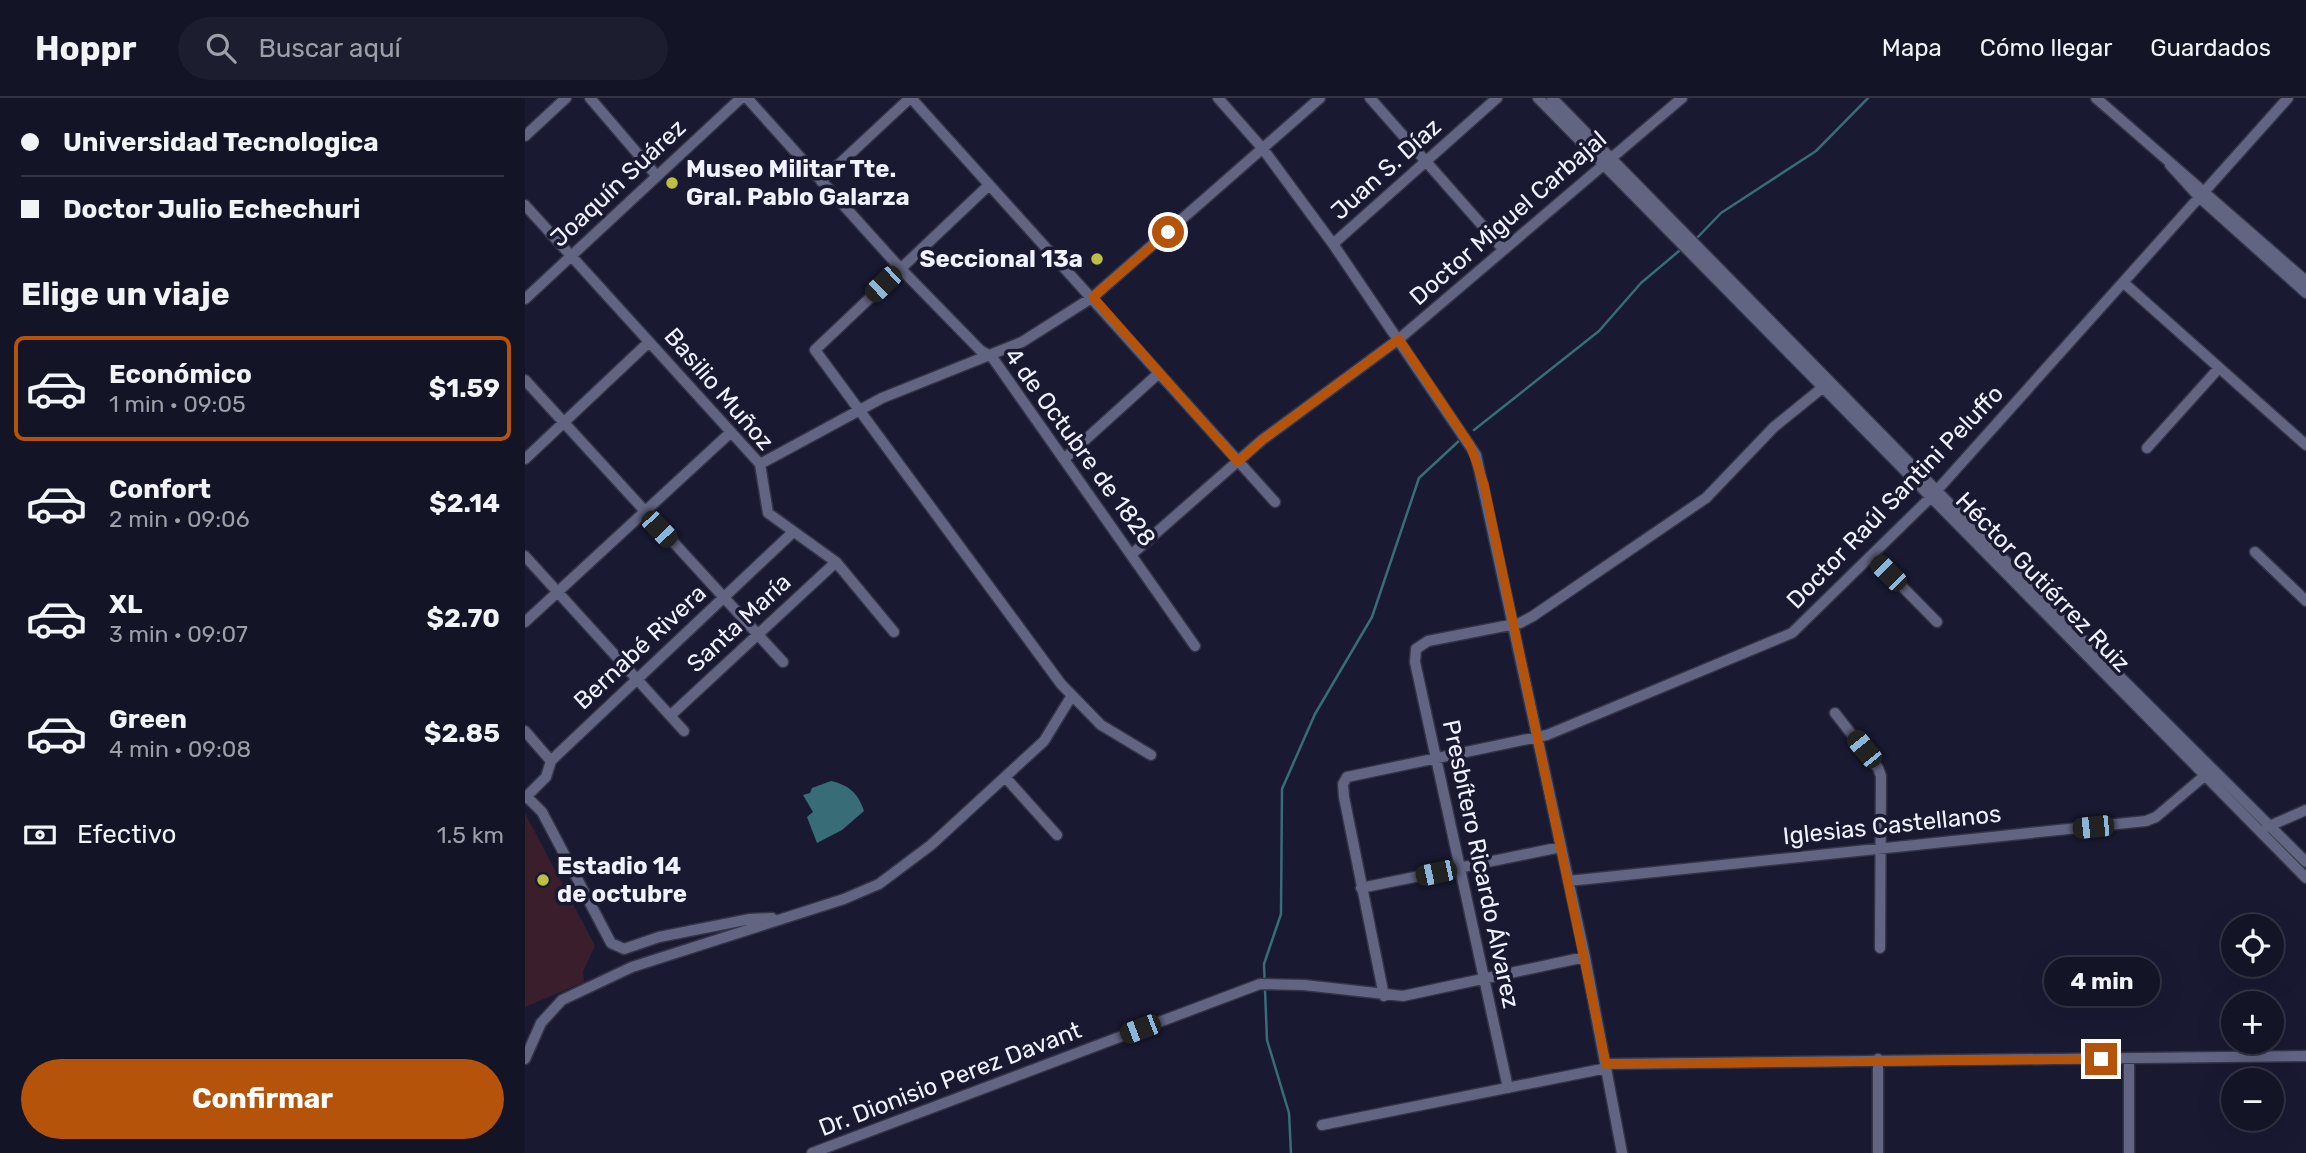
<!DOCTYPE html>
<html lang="es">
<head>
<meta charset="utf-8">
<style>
	body { margin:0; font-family:Rubik,sans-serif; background:#1c1d2e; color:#f1f3f6; height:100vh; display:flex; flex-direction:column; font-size:26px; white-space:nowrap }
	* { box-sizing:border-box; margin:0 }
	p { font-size:23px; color:#9d9ea7 }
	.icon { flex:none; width:38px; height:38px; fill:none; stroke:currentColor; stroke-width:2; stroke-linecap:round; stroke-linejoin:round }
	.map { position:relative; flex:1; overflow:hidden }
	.sheet { display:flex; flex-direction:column; background:#131426; width:525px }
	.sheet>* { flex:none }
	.banner { display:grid; align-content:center; height:154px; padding:0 21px; background:#131426 }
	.controls { position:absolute; left:1696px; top:816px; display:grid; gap:14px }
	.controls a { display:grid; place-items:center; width:63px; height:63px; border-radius:50%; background:#131426; box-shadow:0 7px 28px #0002,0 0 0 2px #323343; font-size:35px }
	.end { position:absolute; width:32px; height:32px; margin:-16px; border:9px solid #b45309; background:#fff; box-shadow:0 0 0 4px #fff }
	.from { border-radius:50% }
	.bubble { position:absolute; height:49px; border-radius:24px; background:#131426; box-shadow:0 7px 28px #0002,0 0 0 2px #323343; font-size:23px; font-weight:700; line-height:49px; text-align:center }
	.car { position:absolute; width:21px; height:42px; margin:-21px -10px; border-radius:9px; box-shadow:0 0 5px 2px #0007; background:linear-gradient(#222 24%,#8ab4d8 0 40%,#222 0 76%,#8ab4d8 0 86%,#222 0) }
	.banner b { display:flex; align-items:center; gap:24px; height:66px; font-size:26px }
	.banner b+b { border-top:2px solid #323343 }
	.banner i { width:18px; height:18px; background:#f1f3f6 }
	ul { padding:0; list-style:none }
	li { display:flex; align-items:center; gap:21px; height:105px; margin:0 14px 10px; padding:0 7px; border:4px solid transparent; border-radius:10px }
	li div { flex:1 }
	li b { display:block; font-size:26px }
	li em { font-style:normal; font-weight:700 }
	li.selected { border-color:#b45309 }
	li>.icon { width:63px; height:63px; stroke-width:1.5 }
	h2 { padding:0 21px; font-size:32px; line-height:84px }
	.pay { display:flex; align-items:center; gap:18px; height:77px; padding:0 21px; font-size:26px }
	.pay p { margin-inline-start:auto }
	.button { display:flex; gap:14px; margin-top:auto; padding:14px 21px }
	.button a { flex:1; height:80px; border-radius:42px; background:#b45309; color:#fff; font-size:28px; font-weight:700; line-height:80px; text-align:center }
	header { display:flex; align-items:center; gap:42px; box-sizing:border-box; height:98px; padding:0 35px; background:#131426; border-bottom:2px solid #323343 }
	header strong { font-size:33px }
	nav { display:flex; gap:38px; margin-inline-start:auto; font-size:24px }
	.search { width:490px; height:63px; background:#1c1d2e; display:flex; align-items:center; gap:18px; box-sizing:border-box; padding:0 24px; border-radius:38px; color:#9d9ea7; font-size:26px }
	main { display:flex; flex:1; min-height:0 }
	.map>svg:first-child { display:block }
	.green { fill:#3a1e2c }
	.water { fill:#386c76 }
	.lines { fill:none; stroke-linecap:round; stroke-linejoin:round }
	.stream { stroke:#386c76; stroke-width:2.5 }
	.minor-casing { stroke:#343447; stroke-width:13 }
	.minor { stroke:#626582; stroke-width:10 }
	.route { stroke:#b45309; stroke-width:9 }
	.poi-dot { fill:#bebf42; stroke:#191a32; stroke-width:2.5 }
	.labels { text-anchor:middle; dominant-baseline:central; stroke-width:7; stroke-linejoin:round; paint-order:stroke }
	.poi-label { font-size:24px; font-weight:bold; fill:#f1f2fd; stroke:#191a32; text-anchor:start }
	.street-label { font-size:24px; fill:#f1f2fd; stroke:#191a32 }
</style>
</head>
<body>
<header>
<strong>Hoppr</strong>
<div class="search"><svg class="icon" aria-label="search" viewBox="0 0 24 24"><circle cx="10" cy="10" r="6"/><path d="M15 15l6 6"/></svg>Buscar aquí</div>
<nav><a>Mapa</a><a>Cómo llegar</a><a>Guardados</a></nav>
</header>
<main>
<section class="sheet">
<div class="banner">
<b><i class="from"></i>Universidad Tecnologica</b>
<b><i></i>Doctor Julio Echechuri</b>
</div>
<h2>Elige un viaje</h2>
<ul>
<li class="selected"><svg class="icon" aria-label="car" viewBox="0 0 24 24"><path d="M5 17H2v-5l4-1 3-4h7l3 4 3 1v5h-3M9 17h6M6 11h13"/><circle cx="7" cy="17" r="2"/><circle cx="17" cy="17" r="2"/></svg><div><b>Económico</b><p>1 min · 09:05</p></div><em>$1.59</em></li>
<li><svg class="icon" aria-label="car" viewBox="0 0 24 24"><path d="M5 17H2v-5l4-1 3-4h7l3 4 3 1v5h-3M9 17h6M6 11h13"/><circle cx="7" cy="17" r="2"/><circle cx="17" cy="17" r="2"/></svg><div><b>Confort</b><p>2 min · 09:06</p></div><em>$2.14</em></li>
<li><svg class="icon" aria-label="car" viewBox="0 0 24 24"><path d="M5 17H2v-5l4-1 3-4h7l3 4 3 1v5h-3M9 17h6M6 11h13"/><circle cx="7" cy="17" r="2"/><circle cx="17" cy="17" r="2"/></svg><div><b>XL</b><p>3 min · 09:07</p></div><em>$2.70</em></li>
<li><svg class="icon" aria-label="car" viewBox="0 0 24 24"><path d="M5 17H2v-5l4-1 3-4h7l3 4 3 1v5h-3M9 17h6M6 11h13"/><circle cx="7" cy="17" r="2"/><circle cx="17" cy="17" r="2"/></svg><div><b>Green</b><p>4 min · 09:08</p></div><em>$2.85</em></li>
</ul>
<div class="pay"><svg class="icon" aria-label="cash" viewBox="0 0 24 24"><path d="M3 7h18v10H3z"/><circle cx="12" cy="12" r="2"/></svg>Efectivo<p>1.5 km</p></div>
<div class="button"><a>Confirmar</a></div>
</section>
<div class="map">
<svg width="1781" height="1055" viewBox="0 0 1781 1055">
	<rect width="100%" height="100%" fill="#191a32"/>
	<!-- green -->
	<path class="green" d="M0 715 70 848 58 873 59 884 0 909Z"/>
	<!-- water -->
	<path class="water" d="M306 683C325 687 334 697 339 713L317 732 292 745 282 719 288 714 278 697 285 695 287 690Z"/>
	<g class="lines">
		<!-- stream -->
		<path class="stream" d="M1169 143 1196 115 1291 53 1343 0
			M949 332 1074 233 1116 185 1154 153
			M766 1055 764 1015 742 942 739 866 756 816 757 691 790 616 847 519 894 380 936 341"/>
		<defs>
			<path id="minor" d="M65 0 131 77
				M222 0 375 170 455 252 467 259 670 548
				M386 0 750 404
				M693 0 738 51 808 146 951 357 1060 859 1097 1055
				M845 0 978 151
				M1013 0 1781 780
				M1027 0 1557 541 1781 764
				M1571 0 1781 183
				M0 38 41 0
				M1645 67 1674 99 1781 195
				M296 83 385 0
				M464 87 290 252 536 586 576 627 626 657
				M0 107 235 366 243 415 311 464 369 534
				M808 146 972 0
				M1599 185 1781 347
				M0 201 216 0
				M0 282 258 564
				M1622 350 1694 270
				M0 361 124 244
				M539 361 634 275
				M235 366 357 300 497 244 568 199 795 0
				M1730 454 1781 503
				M607 456 737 342 874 241 1157 0
				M0 458 159 633
				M1347 458 1412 524
				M0 524 205 335
				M1310 615 1353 670 1356 678 1355 850
				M146 617 311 464
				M0 633 26 663
				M480 679 532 737
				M2 699 17 714 86 845 99 851 134 839 225 821 247 820
				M0 700 21 679 26 663 33 656 267 435
				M1742 729 1781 712
				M1043 783 1621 723 1631 719 1684 674
				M836 790 1036 749
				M859 898 819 699 818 686 822 679 1022 637 1267 535 1406 399 1763 0
				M0 961 16 925 37 902 107 869 319 801 354 786 406 747 519 643 546 599
				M1353 961V1055
				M1081 966 1781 958
				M983 990 890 564 891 551 903 543 995 525 1008 518 1181 400 1249 329 1302 286
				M797 1027 1082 970
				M287 1055 735 886 779 887 878 898 1060 859
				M1604 1055V961"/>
		</defs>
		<!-- minor casing -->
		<use href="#minor" class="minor-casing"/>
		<!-- minor -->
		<use href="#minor" class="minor"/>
	</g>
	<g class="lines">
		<!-- route -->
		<path class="route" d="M643 134 568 199 713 364 737 342 874 241 945 347 959 386 1081 966 1576 961"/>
	</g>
	<!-- markers -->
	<g class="poi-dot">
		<circle cx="147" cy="85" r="7"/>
		<circle cx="572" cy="161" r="7"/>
		<circle cx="18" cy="782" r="7"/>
	</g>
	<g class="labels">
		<!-- poi labels -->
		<g class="poi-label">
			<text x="161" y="71">Museo Militar Tte.<tspan x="161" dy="28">Gral. Pablo Galarza</tspan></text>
			<text x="558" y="161" text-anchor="end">Seccional 13a</text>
			<text x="32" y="768">Estadio 14<tspan x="32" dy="28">de octubre</tspan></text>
		</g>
		<!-- street labels -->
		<g class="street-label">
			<text transform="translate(861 71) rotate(-42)">Juan S. Díaz</text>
			<text transform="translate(93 85) rotate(-43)">Joaquín Suárez</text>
			<text transform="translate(983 120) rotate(-41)">Doctor Miguel Carbajal</text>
			<text transform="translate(194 291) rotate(49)">Basilio Muñoz</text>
			<text transform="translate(555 349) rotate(54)">4 de Octubre de 1828</text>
			<text transform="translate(1370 399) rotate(-46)">Doctor Raúl Santini Peluffo</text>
			<text transform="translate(1518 484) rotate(46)">Héctor Gutiérrez Ruiz</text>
			<text transform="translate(214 525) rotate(-43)">Santa María</text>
			<text transform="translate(115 549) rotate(-43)">Bernabé Rivera</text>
			<text transform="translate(1367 727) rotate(-6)">Iglesias Castellanos</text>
			<text transform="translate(956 766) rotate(78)">Presbítero Ricardo Álvarez</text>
			<text transform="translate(425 981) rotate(-21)">Dr. Dionisio Perez Davant</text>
		</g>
	</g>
</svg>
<div class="controls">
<a><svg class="icon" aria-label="locate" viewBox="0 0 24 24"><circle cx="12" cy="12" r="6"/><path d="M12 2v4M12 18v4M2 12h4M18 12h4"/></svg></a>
<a>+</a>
<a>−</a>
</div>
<i class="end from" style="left:643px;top:134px"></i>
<i class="end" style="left:1576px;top:961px"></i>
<div class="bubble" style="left:1519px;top:859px;width:116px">4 min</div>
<i class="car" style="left:358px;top:186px;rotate:226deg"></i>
<i class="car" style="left:134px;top:431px;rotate:137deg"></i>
<i class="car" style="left:1363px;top:475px;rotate:315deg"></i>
<i class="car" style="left:1339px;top:651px;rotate:321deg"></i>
<i class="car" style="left:1568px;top:729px;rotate:264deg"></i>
<i class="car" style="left:911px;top:775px;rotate:258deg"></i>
<i class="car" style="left:615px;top:931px;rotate:249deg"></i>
</div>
</main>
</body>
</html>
